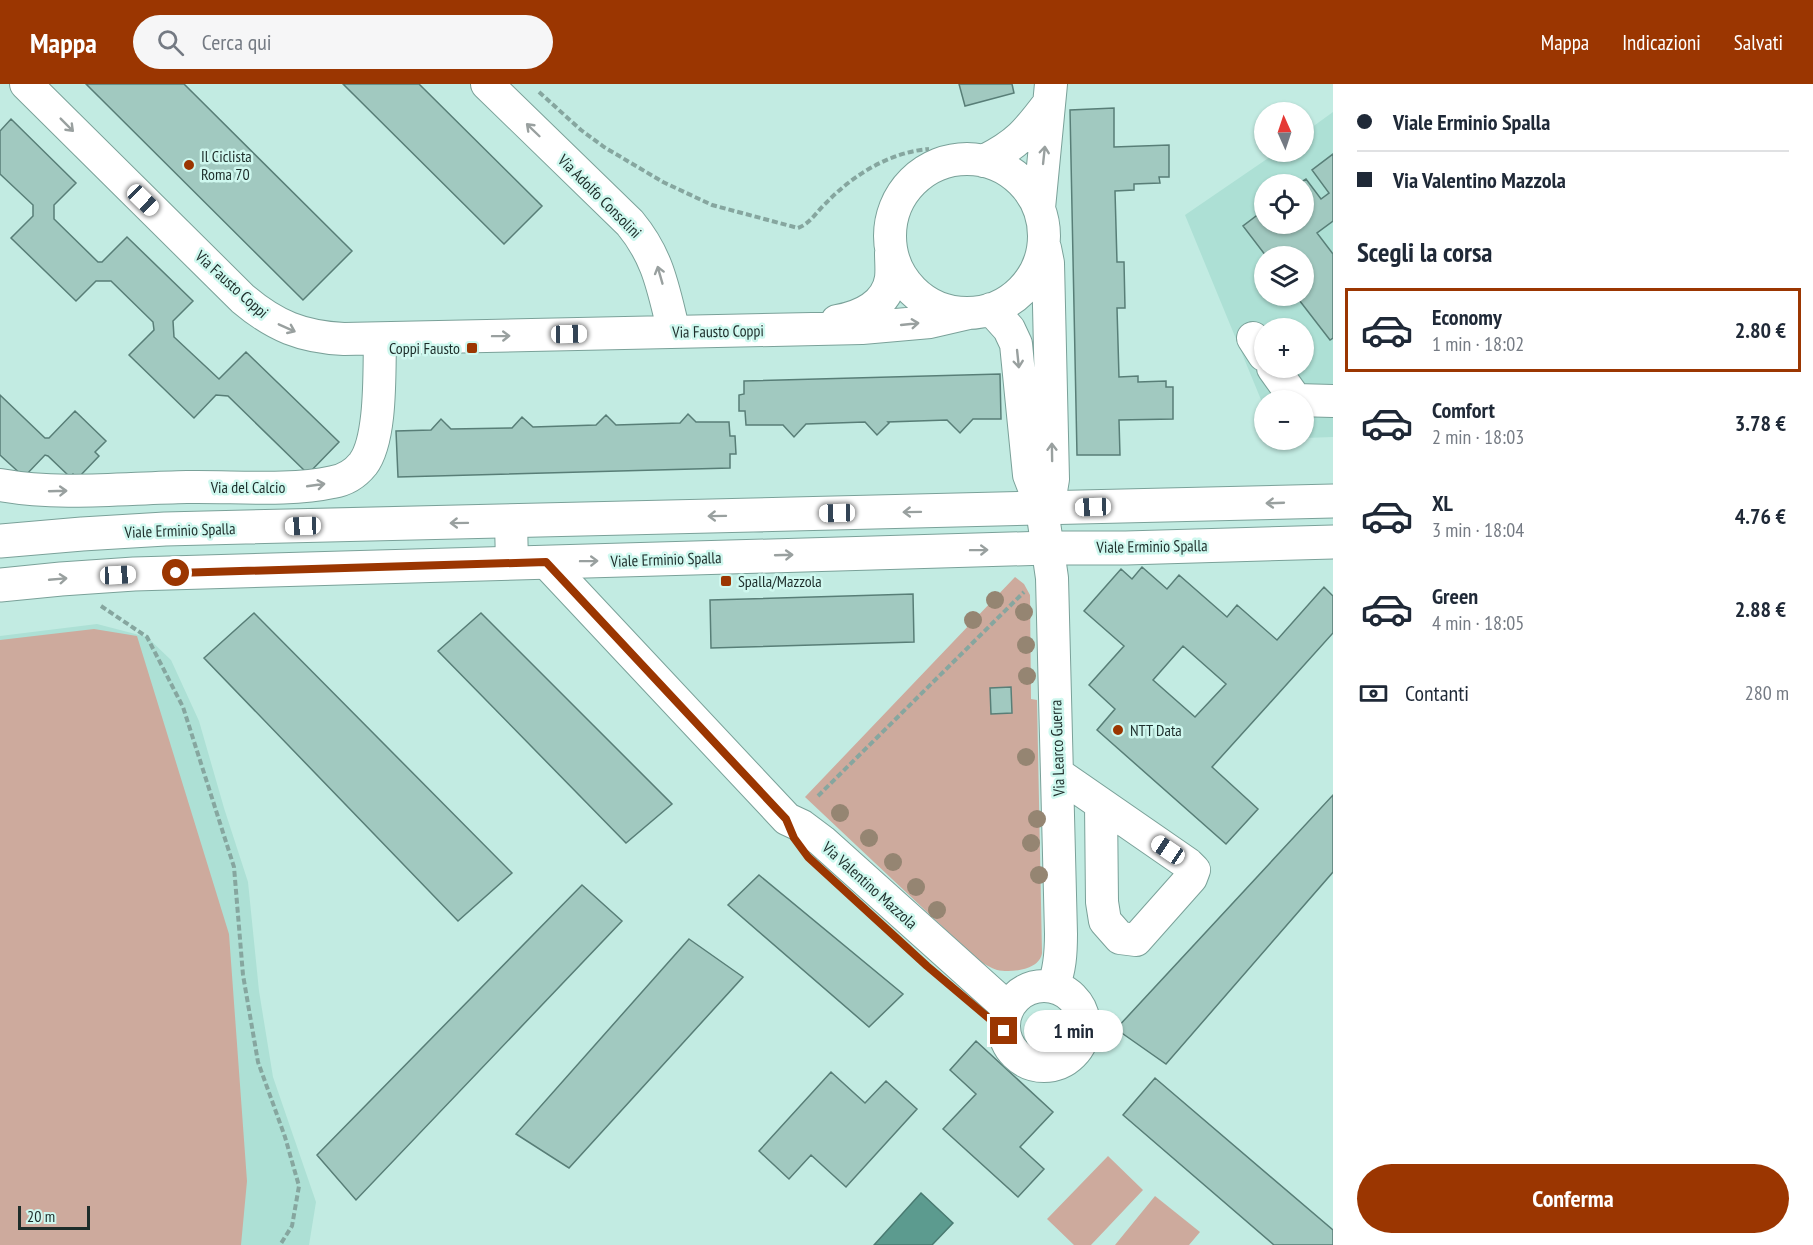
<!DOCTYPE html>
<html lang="it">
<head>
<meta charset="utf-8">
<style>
	body { margin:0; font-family:"PT Sans Narrow",sans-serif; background:#f6f6f7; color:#1f2937; height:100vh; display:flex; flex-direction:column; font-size:22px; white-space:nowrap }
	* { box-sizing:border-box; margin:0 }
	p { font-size:20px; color:#747a83 }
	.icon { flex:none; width:33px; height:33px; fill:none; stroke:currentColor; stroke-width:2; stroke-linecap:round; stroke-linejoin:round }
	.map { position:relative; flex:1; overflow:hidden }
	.side { display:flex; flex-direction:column; background:#fff; width:480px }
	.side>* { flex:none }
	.banner { display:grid; align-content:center; height:132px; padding:0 24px; background:#fff }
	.needle { width:39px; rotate:357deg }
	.fabs { position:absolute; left:1254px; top:18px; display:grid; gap:12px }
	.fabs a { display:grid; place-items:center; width:60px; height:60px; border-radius:50%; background:#fff; box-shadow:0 2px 4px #0004; font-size:30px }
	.scale { position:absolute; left:18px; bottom:15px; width:72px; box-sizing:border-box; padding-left:6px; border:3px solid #1d2d2a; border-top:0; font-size:16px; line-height:21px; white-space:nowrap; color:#1d2d2a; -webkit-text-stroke:4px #cff8ef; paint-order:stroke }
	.end { position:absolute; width:27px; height:27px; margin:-14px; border:8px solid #9b3601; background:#fff; box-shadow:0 0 0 3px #fff }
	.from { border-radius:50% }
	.bubble { position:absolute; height:42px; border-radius:21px; background:#fff; box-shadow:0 2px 4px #0004; font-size:20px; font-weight:600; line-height:42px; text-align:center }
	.car { position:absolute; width:18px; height:36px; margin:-18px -9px; border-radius:8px; box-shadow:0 0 4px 2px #0007; background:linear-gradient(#fff 24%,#345 0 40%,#fff 0 76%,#345 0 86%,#fff 0) }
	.banner b { display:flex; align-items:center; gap:21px; height:57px; font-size:22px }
	.banner b+b { border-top:2px solid #e0e1e3 }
	.banner i { width:15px; height:15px; background:#1f2937 }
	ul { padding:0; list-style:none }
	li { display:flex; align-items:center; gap:18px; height:84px; margin:0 12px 9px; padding:0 12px; border:3px solid transparent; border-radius:0px }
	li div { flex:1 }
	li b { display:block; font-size:22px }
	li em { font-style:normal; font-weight:600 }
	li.current { border-color:#9b3601 }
	li>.icon { width:54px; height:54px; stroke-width:1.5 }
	h2 { padding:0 24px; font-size:27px; line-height:72px }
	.pay { display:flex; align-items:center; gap:15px; height:66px; padding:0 24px; font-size:22px }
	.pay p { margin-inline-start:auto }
	.cta { display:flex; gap:12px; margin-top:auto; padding:12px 24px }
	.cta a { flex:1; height:69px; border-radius:36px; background:#9b3601; color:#fff; font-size:24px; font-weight:600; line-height:69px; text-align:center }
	header { display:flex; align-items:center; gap:36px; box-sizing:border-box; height:84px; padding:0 30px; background:#9b3601; color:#fff }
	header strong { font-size:28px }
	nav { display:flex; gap:33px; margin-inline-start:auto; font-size:21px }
	.search { width:420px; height:54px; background:#f6f6f7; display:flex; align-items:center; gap:15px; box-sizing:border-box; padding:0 21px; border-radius:33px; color:#747a83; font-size:22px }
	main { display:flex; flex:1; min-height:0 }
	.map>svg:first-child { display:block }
	.built { fill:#ade0d5; fill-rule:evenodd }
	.green { fill:#cdaa9d }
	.water { fill:#5c9b8f; stroke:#497a71; stroke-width:1.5 }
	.building { fill:#a1c9c0; stroke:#587e77; stroke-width:1.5; fill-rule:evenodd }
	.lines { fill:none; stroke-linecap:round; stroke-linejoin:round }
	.minor-casing { stroke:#7aa199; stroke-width:34 }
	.major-casing { stroke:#7aa199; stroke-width:35 }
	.path { stroke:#86a69f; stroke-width:4; stroke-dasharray:6 3; stroke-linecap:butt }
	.minor { stroke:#fff; stroke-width:32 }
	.major { stroke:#fff; stroke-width:33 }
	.tree { fill:#958572 }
	.oneway { stroke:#99a09f }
	.route { stroke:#9b3601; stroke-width:8 }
	.poi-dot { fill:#9b3601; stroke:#cff8ef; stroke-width:2 }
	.labels { text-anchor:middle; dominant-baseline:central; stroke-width:5; stroke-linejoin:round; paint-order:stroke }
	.poi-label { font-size:16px; fill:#1d2d2a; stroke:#cff8ef; text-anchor:start }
	.street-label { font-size:16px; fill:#1d2d2a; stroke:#cff8ef }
</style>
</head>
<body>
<header>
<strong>Mappa</strong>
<div class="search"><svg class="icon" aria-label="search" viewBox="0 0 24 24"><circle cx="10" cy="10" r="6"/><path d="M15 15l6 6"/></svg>Cerca qui</div>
<nav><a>Mappa</a><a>Indicazioni</a><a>Salvati</a></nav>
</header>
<main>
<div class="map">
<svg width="1333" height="1161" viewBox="0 0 1333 1161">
	<rect width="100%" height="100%" fill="#c2ebe2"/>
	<!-- built -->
	<path class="built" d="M1333 28V353L1304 354V316H1264V323L1185 131 1277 68H1304V49ZM1264 100H1304V140H1264ZM1264 172H1304V212H1264ZM1264 244H1304V284H1264Z
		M97 540 147 553 171 576 199 637 224 724 248 798 259 907 273 993 316 1118 309 1161H0V552Z"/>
	<!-- green -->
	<path class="green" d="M1015 493 1024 500 1030 511 1031 615 1037 616 1042 869C1040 886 1011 889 997 886 991 884 985 880 979 877L805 713Z
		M94 545 137 552 229 850 247 1097 241 1161H0V556Z
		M1108 1072 1143 1106 1091 1161H1074L1047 1135Z
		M1155 1112 1200 1148 1189 1161H1115Z"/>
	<!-- water -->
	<path class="water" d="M921 1109 953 1139 932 1161H874Z"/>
	<!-- building -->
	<path class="building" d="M86 0H184L352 167 303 216Z
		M343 0H419L542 122 504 160Z
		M959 0H1012L1014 9 965 22Z
		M1114 24V63L1169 61V93H1159L1160 99 1134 100V106L1115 107 1117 178H1124L1125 224H1117L1119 293 1138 292V298L1166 297V303H1173V335L1119 336 1120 371H1077L1070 26Z
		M11 35 76 99 54 121V135L98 178H102L127 153 193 217 173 237 174 253 219 295 246 268 339 358 308 390 228 312 216 311 194 334 129 271 154 246 153 238 111 197H96L76 217 11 154 33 132V121L0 90V47Z
		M1333 70V137L1317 149 1333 170V254L1330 256 1296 212H1304V172H1266L1243 142 1264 126V140H1304V100H1298L1306 95 1321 115 1329 109 1312 86Z
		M1000 290 1001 335H973L960 349 947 336 888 338 889 339 877 351 865 338 806 340 794 353 783 341H746L745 327H739V311L744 310V297Z
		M0 311 45 354H49L75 327 106 357 95 368 99 372 78 394 73 390 70 393 48 372 45 371 24 393 0 371Z
		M688 330 696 338H729L730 352H735L736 370H730V384L398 393 396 347 431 346 441 335 451 345 512 344 522 333 533 343 596 341 606 331 616 341 680 339Z
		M1142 483 1167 505 1179 491 1227 533 1237 521 1277 556 1324 503 1333 512V549L1212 683 1258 725 1226 760 1097 646 1115 625 1089 601 1124 562 1084 527 1121 485 1132 495ZM1183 562 1226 600 1195 633 1153 596Z
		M913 510 914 558 711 564 710 516Z
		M254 529 512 789 458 837 204 574Z
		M481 529 672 720 626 759 438 567Z
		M1011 603 1012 629 991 630 990 604Z
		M1333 711V788L1166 980 1116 945Z
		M759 791 903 910 869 943 728 821Z
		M582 801 622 837 356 1116 317 1071Z
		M689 855 743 893 569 1084 516 1050Z
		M976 957 1053 1028 1020 1063 1044 1085 1018 1113 943 1045 976 1010 950 986Z
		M831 988 865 1019 886 997 917 1025 846 1103 811 1071 789 1095 759 1067Z
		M1155 994 1333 1146V1161H1274L1123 1031Z"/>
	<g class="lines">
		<defs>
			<path id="minor" d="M26 0 243 215C275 242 302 253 344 255L862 244 930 238 969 229
				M487 0 630 139C659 174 663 205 674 248
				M890 152a77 77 0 1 1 154 0a77 77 0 1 1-154 0Z
				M984 77C1018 60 1027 48 1049 19
				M1039 124 1051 0
				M991 225 1009 245 1016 260 1029 391 1042 425 1052 494 1061 850C1061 869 1060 886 1053 903
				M837 237C861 233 887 221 891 194 892 186 891 177 891 169
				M1253 254 1264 271
				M1273 284 1296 316 1333 317
				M0 401C62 412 125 404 187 403 233 402 288 408 333 398 345 396 355 390 363 380 382 355 379 286 380 255
				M1042 425 1051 407 1053 395 1048 179 1045 164
				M511 438 512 479
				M546 478 787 735 802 742 822 757 1008 924
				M1058 690 1188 780 1194 786 1191 794 1136 856 1120 854 1105 837 1102 818 1101 720
				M1004 942a40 40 0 1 1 80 0a40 40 0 1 1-80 0Z"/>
			<path id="major" d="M0 457 82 450 165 445 1333 417
				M0 501 61 495 134 490 1048 464H1126L1333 458"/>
		</defs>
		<!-- minor casing -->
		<use href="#minor" class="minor-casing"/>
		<!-- major casing -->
		<use href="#major" class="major-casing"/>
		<!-- path -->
		<path class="path" d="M539 8 581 46 604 63 663 98 712 121 798 144C810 140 817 127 826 119 853 91 890 68 929 65
			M101 522 147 553 183 623 234 783 243 891 258 978 285 1053 299 1102 292 1142 280 1161
			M818 712 1024 508"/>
		<!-- minor -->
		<use href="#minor" class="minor"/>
		<!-- major -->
		<use href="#major" class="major"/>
	</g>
	<!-- trees -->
	<g class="tree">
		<circle cx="995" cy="516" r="9"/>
		<circle cx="1024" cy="528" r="9"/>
		<circle cx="973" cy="536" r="9"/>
		<circle cx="1026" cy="561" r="9"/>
		<circle cx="1027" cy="592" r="9"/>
		<circle cx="1026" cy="673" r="9"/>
		<circle cx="840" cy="729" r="9"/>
		<circle cx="1037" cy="735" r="9"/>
		<circle cx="869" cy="754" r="9"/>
		<circle cx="1031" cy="759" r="9"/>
		<circle cx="893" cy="778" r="9"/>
		<circle cx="1039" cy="791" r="9"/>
		<circle cx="916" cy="803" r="9"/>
		<circle cx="937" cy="826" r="9"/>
	</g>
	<!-- one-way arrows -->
	<defs><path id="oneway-shaft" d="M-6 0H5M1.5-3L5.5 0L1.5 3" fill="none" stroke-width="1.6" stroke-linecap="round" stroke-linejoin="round" transform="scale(1.5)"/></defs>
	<g class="oneway">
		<use href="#oneway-shaft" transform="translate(67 41) rotate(45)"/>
		<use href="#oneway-shaft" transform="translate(533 46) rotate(-136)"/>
		<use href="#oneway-shaft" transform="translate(1044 71) rotate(-84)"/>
		<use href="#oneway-shaft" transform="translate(660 191) rotate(-106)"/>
		<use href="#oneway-shaft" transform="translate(910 240) rotate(-6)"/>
		<use href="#oneway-shaft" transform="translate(287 244) rotate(24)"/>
		<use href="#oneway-shaft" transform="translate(501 252) rotate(-1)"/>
		<use href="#oneway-shaft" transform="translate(1018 275) rotate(84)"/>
		<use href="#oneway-shaft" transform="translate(1052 368) rotate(-91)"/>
		<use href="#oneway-shaft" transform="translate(316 401) rotate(-8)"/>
		<use href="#oneway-shaft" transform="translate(58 407) rotate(-2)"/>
		<use href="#oneway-shaft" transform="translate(1275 419) rotate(178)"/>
		<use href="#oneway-shaft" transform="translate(912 428) rotate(179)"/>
		<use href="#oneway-shaft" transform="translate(717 432) rotate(179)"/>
		<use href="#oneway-shaft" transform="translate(459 439) rotate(179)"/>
		<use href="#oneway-shaft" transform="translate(979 466) rotate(-1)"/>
		<use href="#oneway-shaft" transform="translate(784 471) rotate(-2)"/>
		<use href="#oneway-shaft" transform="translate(589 477) rotate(-1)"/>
		<use href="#oneway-shaft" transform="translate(58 495) rotate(-5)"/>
	</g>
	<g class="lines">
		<!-- route -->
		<path class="route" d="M176 489 546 478 786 735 794 754 808 773 927 882 1004 947"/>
	</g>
	<!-- markers -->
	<g class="poi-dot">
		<circle cx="189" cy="81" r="6"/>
		<rect x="466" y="258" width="12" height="12" rx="3"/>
		<rect x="720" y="491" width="12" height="12" rx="3"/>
		<circle cx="1118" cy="646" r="6"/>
	</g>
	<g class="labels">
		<!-- poi labels -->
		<g class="poi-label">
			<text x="201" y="72">Il Ciclista<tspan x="201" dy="18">Roma 70</tspan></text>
			<text x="460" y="264" text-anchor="end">Coppi Fausto</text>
			<text x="738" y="497">Spalla/Mazzola</text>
			<text x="1130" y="646">NTT Data</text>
		</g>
		<!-- street labels -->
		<g class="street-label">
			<text transform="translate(600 112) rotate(45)">Via Adolfo Consolini</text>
			<text transform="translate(232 200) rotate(42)">Via Fausto Coppi</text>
			<text transform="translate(718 247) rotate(-1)">Via Fausto Coppi</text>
			<text x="248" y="403">Via del Calcio</text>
			<text transform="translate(180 446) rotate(-2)">Viale Erminio Spalla</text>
			<text transform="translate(1152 462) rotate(-1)">Viale Erminio Spalla</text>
			<text transform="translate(666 475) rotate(-2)">Viale Erminio Spalla</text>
			<text transform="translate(1057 664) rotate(-92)">Via Learco Guerra</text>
			<text transform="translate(870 801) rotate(42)">Via Valentino Mazzola</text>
		</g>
	</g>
</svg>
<div class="fabs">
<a><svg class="needle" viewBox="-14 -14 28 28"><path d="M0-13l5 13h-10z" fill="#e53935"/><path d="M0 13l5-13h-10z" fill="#747a83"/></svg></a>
<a><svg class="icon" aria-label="locate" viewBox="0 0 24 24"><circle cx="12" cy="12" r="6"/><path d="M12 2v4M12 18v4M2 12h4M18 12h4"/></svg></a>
<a><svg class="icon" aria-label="layers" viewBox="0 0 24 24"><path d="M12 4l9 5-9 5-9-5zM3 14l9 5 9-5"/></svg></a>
<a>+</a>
<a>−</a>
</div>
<div class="scale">20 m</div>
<i class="end from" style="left:176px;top:489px"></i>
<i class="end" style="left:1004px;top:947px"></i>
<div class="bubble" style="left:1024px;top:926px;width:99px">1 min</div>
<i class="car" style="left:143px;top:116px;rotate:134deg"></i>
<i class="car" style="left:569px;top:250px;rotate:89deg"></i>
<i class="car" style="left:1093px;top:423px;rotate:268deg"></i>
<i class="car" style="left:837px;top:429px;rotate:269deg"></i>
<i class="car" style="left:303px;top:442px;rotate:268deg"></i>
<i class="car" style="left:118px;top:491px;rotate:87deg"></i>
<i class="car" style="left:1168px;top:766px;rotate:304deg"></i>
</div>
<section class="side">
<div class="banner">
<b><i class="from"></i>Viale Erminio Spalla</b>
<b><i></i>Via Valentino Mazzola</b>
</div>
<h2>Scegli la corsa</h2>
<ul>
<li class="current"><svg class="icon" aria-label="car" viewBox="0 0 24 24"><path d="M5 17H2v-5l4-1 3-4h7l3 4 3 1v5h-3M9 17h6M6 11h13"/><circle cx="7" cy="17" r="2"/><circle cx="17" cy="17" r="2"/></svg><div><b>Economy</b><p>1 min · 18:02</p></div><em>2.80 €</em></li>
<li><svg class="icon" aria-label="car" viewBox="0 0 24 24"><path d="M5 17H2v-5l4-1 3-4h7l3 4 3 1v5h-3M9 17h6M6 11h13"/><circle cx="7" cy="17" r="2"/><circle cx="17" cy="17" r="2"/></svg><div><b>Comfort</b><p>2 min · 18:03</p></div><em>3.78 €</em></li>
<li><svg class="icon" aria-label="car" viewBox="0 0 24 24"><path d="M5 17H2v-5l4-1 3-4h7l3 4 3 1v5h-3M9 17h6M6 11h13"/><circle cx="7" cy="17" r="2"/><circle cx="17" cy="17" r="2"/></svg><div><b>XL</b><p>3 min · 18:04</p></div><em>4.76 €</em></li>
<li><svg class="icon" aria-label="car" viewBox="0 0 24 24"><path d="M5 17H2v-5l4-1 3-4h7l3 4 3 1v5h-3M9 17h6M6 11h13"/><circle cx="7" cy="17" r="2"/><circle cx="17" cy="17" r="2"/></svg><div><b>Green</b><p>4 min · 18:05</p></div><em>2.88 €</em></li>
</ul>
<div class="pay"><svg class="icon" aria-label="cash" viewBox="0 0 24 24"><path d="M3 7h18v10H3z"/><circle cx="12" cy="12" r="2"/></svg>Contanti<p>280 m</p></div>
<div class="cta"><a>Conferma</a></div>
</section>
</main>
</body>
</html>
